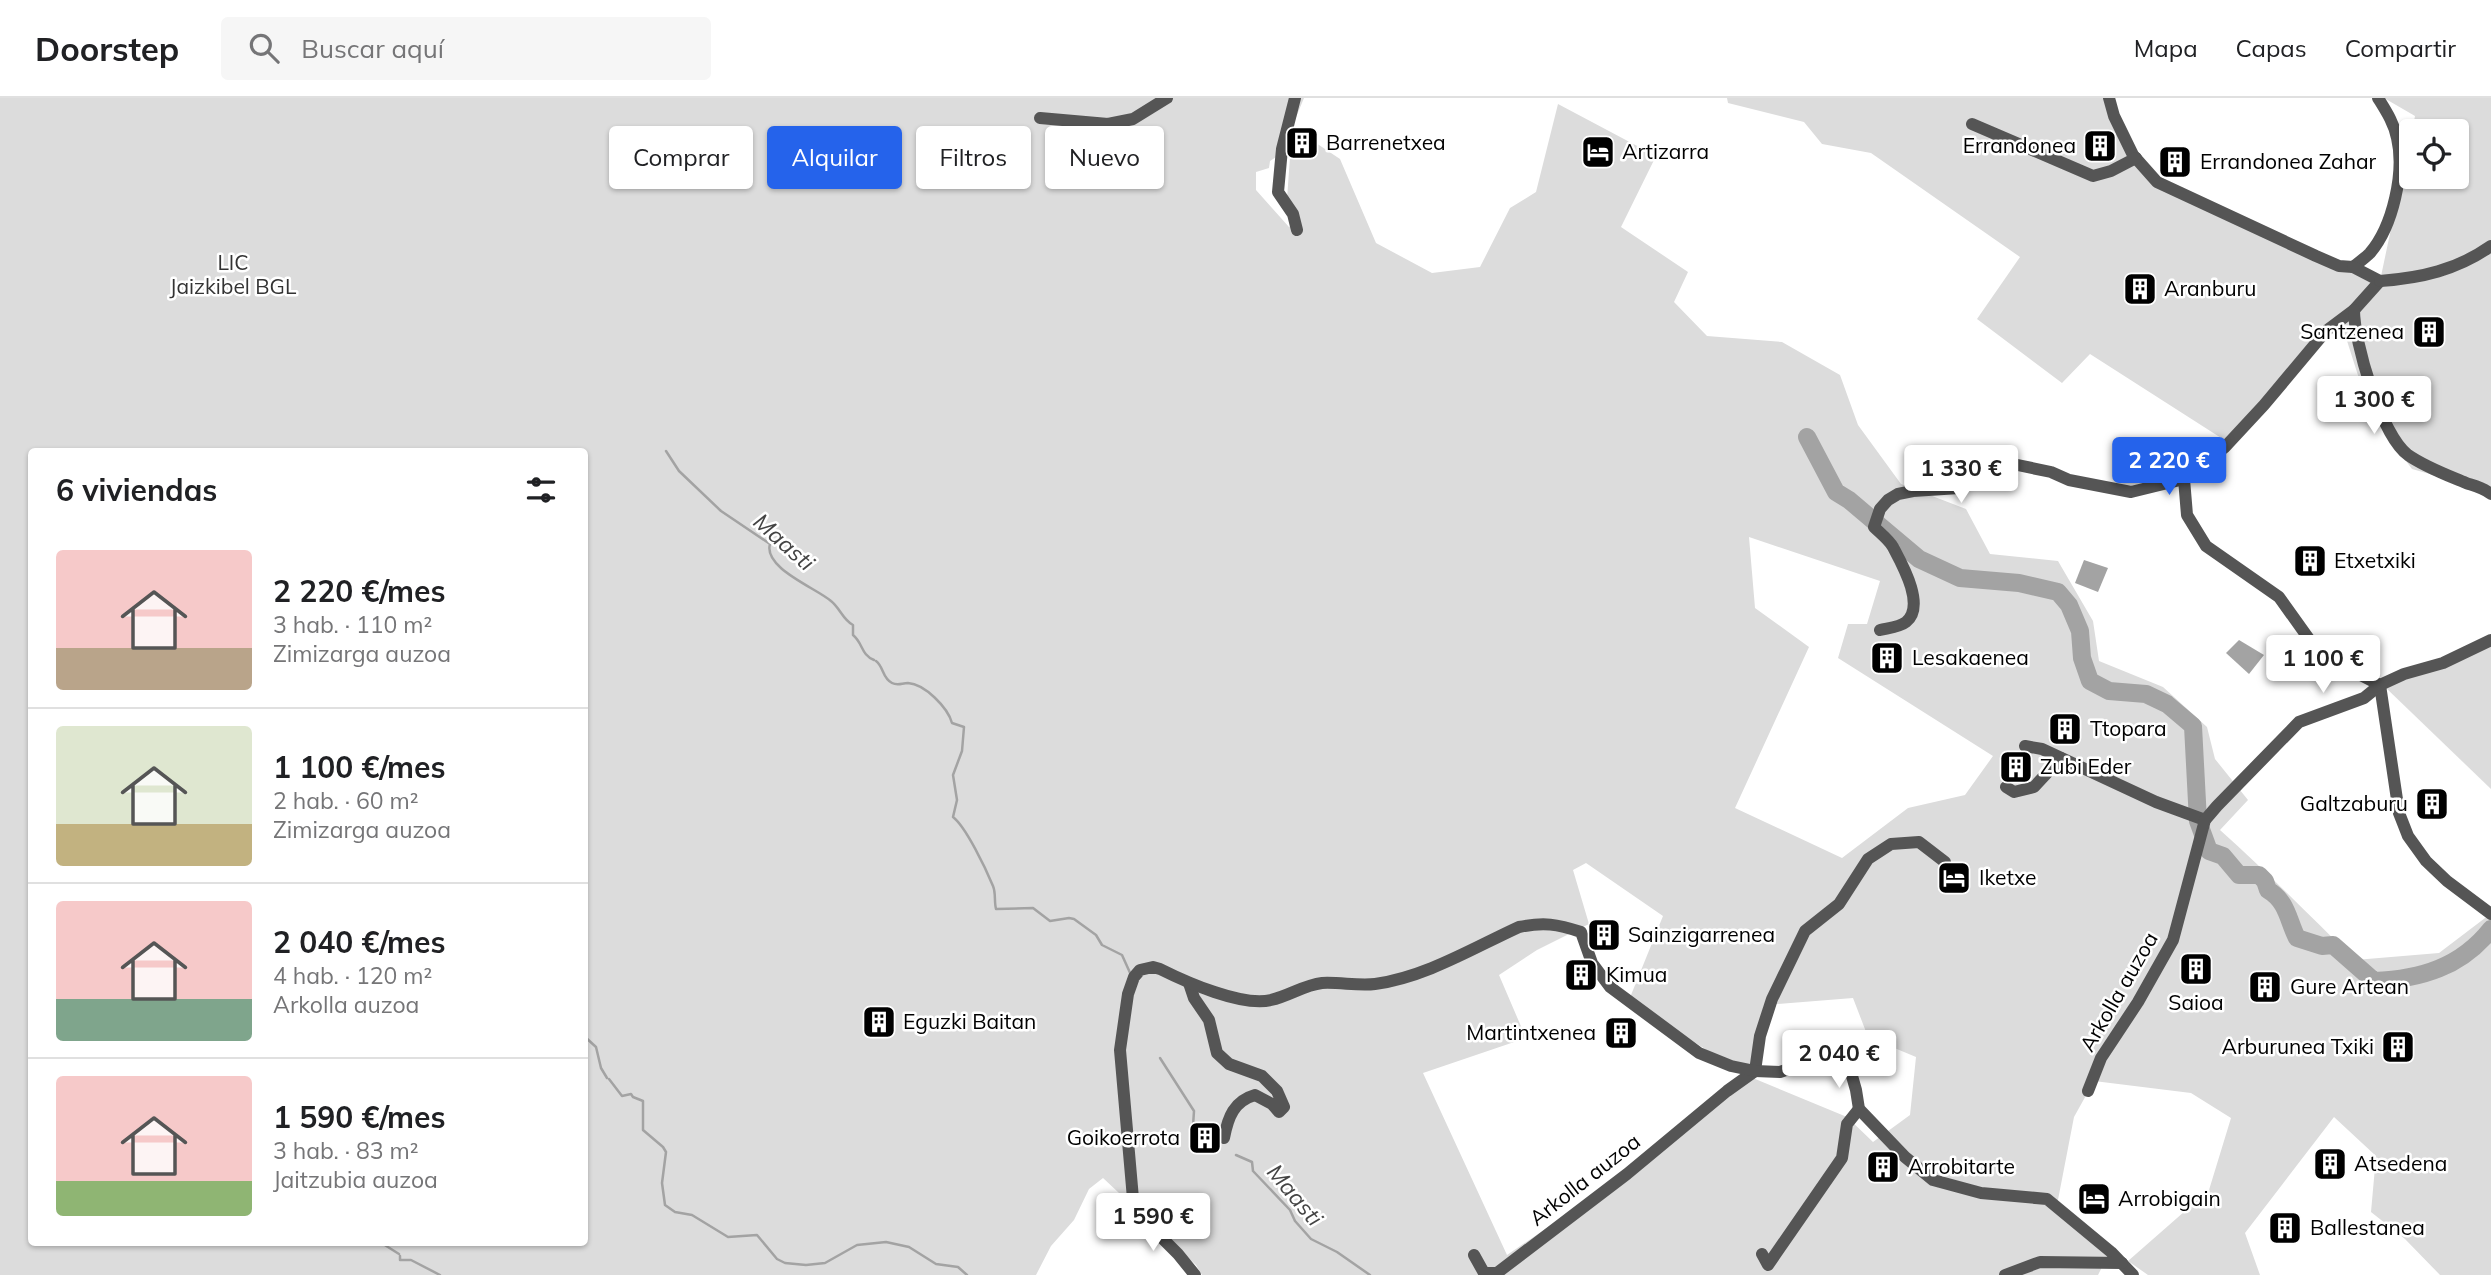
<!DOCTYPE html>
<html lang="es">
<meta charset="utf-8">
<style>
body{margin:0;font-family:Mulish,sans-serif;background:#f6f6f6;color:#202124;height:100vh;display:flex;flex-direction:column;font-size:26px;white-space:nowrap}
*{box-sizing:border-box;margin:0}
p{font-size:23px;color:#757577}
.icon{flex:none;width:38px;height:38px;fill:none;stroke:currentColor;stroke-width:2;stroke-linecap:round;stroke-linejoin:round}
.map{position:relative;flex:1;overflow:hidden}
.details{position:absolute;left:28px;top:350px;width:560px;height:798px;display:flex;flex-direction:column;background:#fff;border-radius:7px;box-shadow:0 2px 5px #0004}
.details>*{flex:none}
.top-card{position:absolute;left:609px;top:28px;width:665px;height:63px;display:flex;gap:14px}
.controls{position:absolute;left:2399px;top:21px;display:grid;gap:14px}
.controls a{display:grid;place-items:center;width:70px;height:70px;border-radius:7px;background:#fff;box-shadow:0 2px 5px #0004;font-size:35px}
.price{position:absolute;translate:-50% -60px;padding:0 16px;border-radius:7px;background:#fff;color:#222;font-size:23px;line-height:46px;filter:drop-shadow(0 2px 4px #0008)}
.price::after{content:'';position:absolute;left:50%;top:42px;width:21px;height:16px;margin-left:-10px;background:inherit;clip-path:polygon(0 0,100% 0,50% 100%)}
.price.active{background:#2563eb;color:#fff}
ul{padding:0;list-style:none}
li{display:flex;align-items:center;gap:21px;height:175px;padding:0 28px}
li+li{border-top:2px solid #e0e0e0}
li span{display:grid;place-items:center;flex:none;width:196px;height:140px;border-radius:7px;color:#555}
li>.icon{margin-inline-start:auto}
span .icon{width:84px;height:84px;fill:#fffc;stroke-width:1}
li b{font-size:30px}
h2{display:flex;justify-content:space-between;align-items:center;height:84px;padding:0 28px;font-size:30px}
.chip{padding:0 24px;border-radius:7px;background:#fff;box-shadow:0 2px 5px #0004;font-size:24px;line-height:63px}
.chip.active{background:#2563eb;color:#fff}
header{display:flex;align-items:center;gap:42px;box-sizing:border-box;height:98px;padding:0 35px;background:#fff;border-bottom:2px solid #e0e0e0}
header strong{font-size:33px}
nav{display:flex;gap:38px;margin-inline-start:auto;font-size:24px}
.search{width:490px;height:63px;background:#f6f6f6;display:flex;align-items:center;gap:18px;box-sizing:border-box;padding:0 24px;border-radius:7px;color:#757577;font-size:26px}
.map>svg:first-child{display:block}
.green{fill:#dcdcdc;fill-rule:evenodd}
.water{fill:#a3a3a3}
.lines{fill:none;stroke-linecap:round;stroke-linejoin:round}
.stream{stroke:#a3a3a3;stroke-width:2.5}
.river{stroke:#a3a3a3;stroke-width:18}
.minor{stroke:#555;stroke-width:12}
.labels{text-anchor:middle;stroke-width:5;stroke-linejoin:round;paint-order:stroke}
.poi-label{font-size:21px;fill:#000;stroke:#fff;text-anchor:start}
.park-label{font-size:21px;fill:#333;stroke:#fff}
.street-label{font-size:21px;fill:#000;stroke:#fff}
.water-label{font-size:23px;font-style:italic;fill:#444;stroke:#fff}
</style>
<header>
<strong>Doorstep</strong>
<div class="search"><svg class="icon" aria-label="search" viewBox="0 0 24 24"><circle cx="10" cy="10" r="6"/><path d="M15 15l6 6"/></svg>Buscar aquí</div>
<nav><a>Mapa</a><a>Capas</a><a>Compartir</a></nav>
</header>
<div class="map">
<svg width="2491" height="1177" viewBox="0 0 2491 1177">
<rect width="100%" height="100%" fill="#fff"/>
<g class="green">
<path d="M0,0h1304l-12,29 48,32 36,84 56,30 48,-6 30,-59 26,-16 22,-88 98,52 -35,71 67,45 -14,30 33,34 75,6 58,33 18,50 43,59 65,25 24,45 68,7 35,60 6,40 64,26 44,40 8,32 33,41 -28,30c47,42 90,86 135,130l84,-7 50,-38 2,3v357h-51l-35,-36 -34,-27 5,-56 -42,-39 -89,116 15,42h-112l-20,-14 81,-71 22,-72 -40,-25 -97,-12 -20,36 -17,88 52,48 -11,22h-896l-6,-10 -93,-87 -14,11 -15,31 -23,26 -15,29h-1036zM1279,57l11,2 -3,42 11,19 -9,9 -33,-37v-18l13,-4 1,-7zM32,354h552v790h-552zM1749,439l131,44 -13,43h-19l-10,34 155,98 -28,39 -57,13 -66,50 -107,-50 74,-161 -54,-39zM1586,765l77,53 -34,84 118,76 -143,113 -97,66 -84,-182 103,-35 -27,-63 38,-25 52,-26 -16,-54zM1853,900l15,39 48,20 -6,58 -37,27 -26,-25 -99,-41 16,-71z"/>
<path d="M1727,0h385l29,72 239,111 31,-147 1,43h45v-46h-45l3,-15 -31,-18h107v397l-5,-5 -74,-21 -42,-56 -29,-91 -112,121 -139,-89 -28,29 -85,-64 43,-62 -149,-104 -49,-9 -18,-22 -76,-19z"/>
<path d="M2491,542v149l-106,-102z"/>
</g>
<g class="water">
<path d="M2084,462l24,8 -10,24 -23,-9z"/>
<path d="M2239,542l25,15 -15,19 -23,-21z"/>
</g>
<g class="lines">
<g class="stream">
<path d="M666,353l13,20 42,40 49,33c-7,24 46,44 61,57 9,7 12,19 22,24v10c10,8 8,20 21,25"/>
<path d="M876,563c8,6 6,17 16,22 6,3 10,0 16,0 17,1 40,25 44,40l12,4 -2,24 -9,24 4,25 -4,17c13,10 33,52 40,69 3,7 1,15 3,23l37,-1 17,13 19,-3 5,1 22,16 6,10 20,10 9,20"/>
<path d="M584,938l12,11 5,21 6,10"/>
<path d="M1160,960l34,53 -1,15 9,6"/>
<path d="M609,981l13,17 9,-2 2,3 10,4v29l20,17 3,5 -4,31 3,22 10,7 17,3 36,22 29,-2 20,24 8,4 21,2 19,-2 32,-18 29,-3 23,5 27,17 22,3 9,8"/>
<path d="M1236,1057l16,7 1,9 37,39 5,11 16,18 26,13 33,23"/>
<path d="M380,1144l19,12"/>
<path d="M400,1158v4h11l29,15"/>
</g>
<path class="river" d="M1807,339l29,55 13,8 70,59 41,19 59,5 39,9 11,13 11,26 2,27 8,23 19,10 37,3 21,10 26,22 5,95 11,30 14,5 16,19h20l6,6 3,9c19,11 20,30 29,48l25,8 11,-1 41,36c47,-2 87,-14 117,-52"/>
<g class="minor">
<path d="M1295,0l-13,51 -4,43 15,22 4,16"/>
<path d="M2109,0l5,18 19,39 24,27 159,74 23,10 14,1c5,-4 12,-9 17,-14 23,-27 35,-81 27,-115 -3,-15 -11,-27 -19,-40"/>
<path d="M1040,20l68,6 25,-5 34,-21"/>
<path d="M1972,26l121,52 18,-5 25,-13"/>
<path d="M2353,169l27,14 -26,29 -28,21 -62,74 -39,42 -41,32 3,36 19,31 73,51 35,49 27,19 39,20 19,128 9,23 18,25 21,20 44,33"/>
<path d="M2380,183c41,-3 77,-11 111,-35"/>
<path d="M2354,212c0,32 27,125 54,145 17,12 39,20 58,28 9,3 18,5 25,11"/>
<path d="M1880,532c8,-2 20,-3 26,-8 20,-16 -4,-58 -13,-75 -4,-7 -13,-14 -19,-20l6,-18 8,-9 10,-6 15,-3 46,-3 33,-21 16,-4 43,9 18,8 62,12 53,-13"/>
<path d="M2025,648l17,3 114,53 49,18"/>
<path d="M2006,689l8,5 20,-5 27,-29"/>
<path d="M1189,885l5,15 15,22 8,33 12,11 33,12 15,15 7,16 -5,5 -7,-8 -17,-9c-21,6 -27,22 -31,43"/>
<path d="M2088,993l13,-33 37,-56 35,-62 32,-120 12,-14 82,-84 65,-24 16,-13 24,-11 39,-11 48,-23"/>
<path d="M1762,1156l6,11 74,-107 5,-34 12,-15"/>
<path d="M1474,1157l10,18h13l130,-99 100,-83 28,-20 5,-35 12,-37 33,-68 34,-27 29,-45 23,-15 28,-2 26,20"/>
<path d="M1195,1177l-17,-21 -44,-44 -14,-160 8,-56 6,-17 6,-7 13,-3 7,2c26,13 82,38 111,31 18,-4 33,-15 51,-17 18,-1 36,3 53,1 51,-7 98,-36 144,-57 25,-5 38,-3 62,5l11,31 18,24 89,66 32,13 24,5 25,1 41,-14 17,1 12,10 6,21 3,19 46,48 28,23 48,13 66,6 64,53 22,23"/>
<path d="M2005,1177l35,-13 82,1"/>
</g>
</g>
<defs>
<symbol id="building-square" viewBox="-11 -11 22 22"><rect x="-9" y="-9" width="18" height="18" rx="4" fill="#000" stroke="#fff"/><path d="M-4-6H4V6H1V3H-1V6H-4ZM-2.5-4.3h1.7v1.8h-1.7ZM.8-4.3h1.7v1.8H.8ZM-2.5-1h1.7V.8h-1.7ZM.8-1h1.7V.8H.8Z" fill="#fff"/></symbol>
<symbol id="hotel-square" viewBox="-11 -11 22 22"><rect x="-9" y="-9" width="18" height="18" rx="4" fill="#000" stroke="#fff"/><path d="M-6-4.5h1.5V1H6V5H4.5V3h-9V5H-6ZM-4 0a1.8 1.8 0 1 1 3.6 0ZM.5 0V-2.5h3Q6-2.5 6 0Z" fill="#fff"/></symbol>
</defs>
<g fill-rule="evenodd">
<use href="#building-square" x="1283" y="26" width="38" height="38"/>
<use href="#building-square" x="2081" y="29" width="38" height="38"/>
<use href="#hotel-square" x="1579" y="35" width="38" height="38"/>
<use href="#building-square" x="2156" y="45" width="38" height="38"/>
<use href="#building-square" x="2121" y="172" width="38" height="38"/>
<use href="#building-square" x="2410" y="215" width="38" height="38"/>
<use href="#building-square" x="2291" y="444" width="38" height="38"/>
<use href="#building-square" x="1868" y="541" width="38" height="38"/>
<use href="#building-square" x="2046" y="612" width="38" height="38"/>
<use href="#building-square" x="1997" y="650" width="38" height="38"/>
<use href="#building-square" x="2413" y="687" width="38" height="38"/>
<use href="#hotel-square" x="1935" y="761" width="38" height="38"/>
<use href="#building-square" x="1585" y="818" width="38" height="38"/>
<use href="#building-square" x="2177" y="852" width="38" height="38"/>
<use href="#building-square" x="1562" y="858" width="38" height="38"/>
<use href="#building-square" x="2246" y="870" width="38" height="38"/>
<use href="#building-square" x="860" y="905" width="38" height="38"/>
<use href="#building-square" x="1602" y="916" width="38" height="38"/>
<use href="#building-square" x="2379" y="930" width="38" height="38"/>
<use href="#building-square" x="1186" y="1021" width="38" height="38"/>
<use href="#building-square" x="2311" y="1047" width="38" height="38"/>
<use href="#building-square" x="1864" y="1050" width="38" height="38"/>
<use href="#hotel-square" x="2075" y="1082" width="38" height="38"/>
<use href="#building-square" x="2266" y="1111" width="38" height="38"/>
</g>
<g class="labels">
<g class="poi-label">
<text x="1326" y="52">Barrenetxea</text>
<text x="2076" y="55" text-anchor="end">Errandonea</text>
<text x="1622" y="61">Artizarra</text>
<text x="2200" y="71">Errandonea Zahar</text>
<text x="2164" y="198">Aranburu</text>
<text x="2404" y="241" text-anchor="end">Santzenea</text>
<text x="2334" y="470">Etxetxiki</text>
<text x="1912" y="567">Lesakaenea</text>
<text x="2090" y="638">Ttopara</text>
<text x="2040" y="676">Zubi Eder</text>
<text x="2408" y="713" text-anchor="end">Galtzaburu</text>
<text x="1979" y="787">Iketxe</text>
<text x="1628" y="844">Sainzigarrenea</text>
<text x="1606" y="884">Kimua</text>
<text x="2290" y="896">Gure Artean</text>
<text x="2196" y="912" text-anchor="middle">Saioa</text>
<text x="903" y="931">Eguzki Baitan</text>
<text x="1596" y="942" text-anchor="end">Martintxenea</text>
<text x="2374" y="956" text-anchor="end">Arburunea Txiki</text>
<text x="1180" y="1047" text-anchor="end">Goikoerrota</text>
<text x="2354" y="1073">Atsedena</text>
<text x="1908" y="1076">Arrobitarte</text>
<text x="2118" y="1108">Arrobigain</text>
<text x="2310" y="1137">Ballestanea</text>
</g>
<g class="park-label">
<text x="233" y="172">LIC<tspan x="233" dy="24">Jaizkibel BGL</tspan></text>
</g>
<g class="street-label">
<text transform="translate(2119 894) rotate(-60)" y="7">Arkolla auzoa</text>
<text transform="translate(1585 1082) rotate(-38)" y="7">Arkolla auzoa</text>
</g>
<g class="water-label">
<text transform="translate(784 444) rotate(42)" y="8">Maasti</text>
<text transform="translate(1295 1097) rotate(50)" y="8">Maasti</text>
</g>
</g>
</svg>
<div class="controls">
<a><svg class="icon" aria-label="locate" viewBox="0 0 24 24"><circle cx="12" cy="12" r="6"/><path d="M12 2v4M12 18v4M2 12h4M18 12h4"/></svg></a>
</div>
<b class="price" style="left:2374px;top:338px">1 300 €</b>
<b class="price active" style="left:2169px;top:399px">2 220 €</b>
<b class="price" style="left:1961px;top:407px">1 330 €</b>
<b class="price" style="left:2323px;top:597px">1 100 €</b>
<b class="price" style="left:1839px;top:992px">2 040 €</b>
<b class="price" style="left:1153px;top:1155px">1 590 €</b>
<div class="top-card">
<a class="chip">Comprar</a>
<a class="chip active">Alquilar</a>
<a class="chip">Filtros</a>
<a class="chip">Nuevo</a>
</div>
<section class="details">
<h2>6 viviendas<svg class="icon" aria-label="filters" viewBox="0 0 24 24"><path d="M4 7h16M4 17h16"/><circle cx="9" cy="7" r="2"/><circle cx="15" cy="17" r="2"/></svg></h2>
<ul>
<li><span style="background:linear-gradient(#f6c9c9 70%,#b9a48a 0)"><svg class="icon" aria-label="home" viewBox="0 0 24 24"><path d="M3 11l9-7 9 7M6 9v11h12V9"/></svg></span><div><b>2 220 €/mes</b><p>3 hab. · 110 m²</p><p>Zimizarga auzoa</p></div></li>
<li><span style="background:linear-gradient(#dfe7d0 70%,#c2b280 0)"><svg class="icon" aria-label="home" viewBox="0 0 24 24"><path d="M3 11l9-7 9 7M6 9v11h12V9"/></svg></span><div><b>1 100 €/mes</b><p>2 hab. · 60 m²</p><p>Zimizarga auzoa</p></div></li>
<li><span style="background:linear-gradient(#f6c9c9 70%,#7fa58c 0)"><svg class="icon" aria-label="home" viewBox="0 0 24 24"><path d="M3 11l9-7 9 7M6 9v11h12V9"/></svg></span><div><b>2 040 €/mes</b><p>4 hab. · 120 m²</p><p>Arkolla auzoa</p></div></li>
<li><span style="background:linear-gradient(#f6c9c9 75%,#8fb573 0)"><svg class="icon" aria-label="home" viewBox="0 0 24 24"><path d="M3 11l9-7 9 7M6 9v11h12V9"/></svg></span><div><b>1 590 €/mes</b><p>3 hab. · 83 m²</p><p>Jaitzubia auzoa</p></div></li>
</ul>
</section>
</div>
